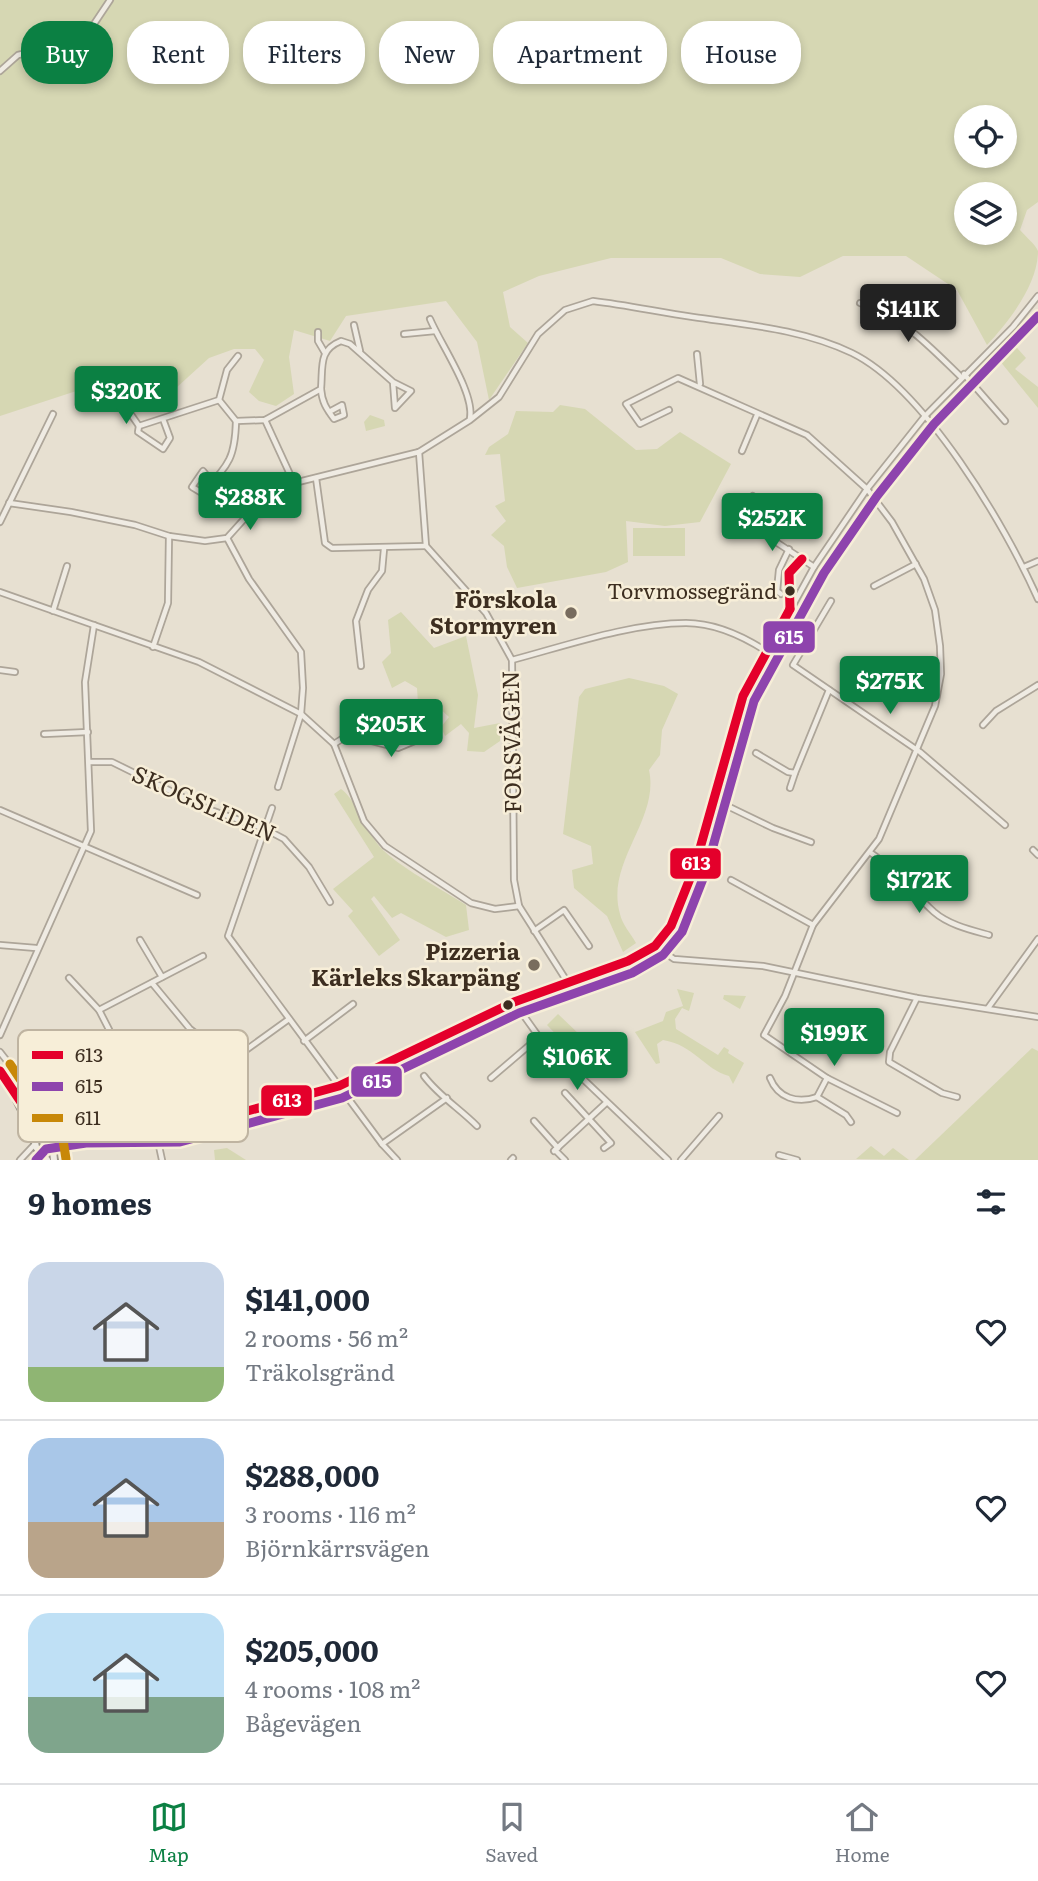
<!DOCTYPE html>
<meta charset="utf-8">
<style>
body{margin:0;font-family:Literata,serif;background:#f6f6f7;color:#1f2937;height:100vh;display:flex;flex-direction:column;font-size:26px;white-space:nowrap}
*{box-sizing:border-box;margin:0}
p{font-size:23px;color:#747a83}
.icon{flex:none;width:38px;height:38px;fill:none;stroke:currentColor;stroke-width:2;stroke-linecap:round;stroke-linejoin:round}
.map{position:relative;height:1160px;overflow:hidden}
.drawer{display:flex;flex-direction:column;background:#fff;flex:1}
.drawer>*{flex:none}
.guide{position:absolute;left:21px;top:21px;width:998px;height:63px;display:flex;gap:14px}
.tools{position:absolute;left:954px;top:105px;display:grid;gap:14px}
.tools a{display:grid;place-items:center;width:63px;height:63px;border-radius:50%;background:#fff;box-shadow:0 4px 10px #0003;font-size:35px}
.price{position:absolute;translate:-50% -60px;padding:0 16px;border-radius:7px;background:#0b8043;color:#fff;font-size:23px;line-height:46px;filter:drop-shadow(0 2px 4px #0008)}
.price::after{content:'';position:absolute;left:50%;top:42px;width:21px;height:16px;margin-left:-10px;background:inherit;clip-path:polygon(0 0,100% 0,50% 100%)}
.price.active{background:#222;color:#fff}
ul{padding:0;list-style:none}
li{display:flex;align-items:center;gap:21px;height:175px;padding:0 28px}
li+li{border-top:2px solid #e0e1e3}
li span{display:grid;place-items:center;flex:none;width:196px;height:140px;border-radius:21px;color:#555}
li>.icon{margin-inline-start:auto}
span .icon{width:84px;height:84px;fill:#fffc;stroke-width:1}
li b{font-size:30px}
h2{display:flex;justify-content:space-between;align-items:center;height:84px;padding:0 28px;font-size:30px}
.tag{padding:0 24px;border-radius:28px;background:#fff;box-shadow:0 4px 10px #0003;font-size:24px;line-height:63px}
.tag.active{background:#0b8043;color:#fff}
.tabs{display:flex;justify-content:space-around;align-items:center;height:98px;border-top:2px solid #e0e1e3;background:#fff;font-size:19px;color:#747a83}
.tabs a{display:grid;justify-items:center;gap:4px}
.tabs .active{color:#0b8043}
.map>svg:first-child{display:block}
.green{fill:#d6d7b3;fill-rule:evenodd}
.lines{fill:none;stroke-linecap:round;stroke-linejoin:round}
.street-casing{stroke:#ada599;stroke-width:8}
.secondary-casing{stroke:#9c958a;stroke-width:10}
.street{stroke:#efebe3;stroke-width:4.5}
.secondary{stroke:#efebe3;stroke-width:6}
.bus-1-casing{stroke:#f7eed8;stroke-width:14}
.bus-2-casing{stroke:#f7eed8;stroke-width:14}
.bus-3-casing{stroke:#f7eed8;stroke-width:14}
.bus-1{stroke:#e4002b;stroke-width:9}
.bus-2{stroke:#8e44ad;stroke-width:9}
.bus-3{stroke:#c88808;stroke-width:9}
.bus-dot{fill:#3d2e20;stroke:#f7eed8;stroke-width:2.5}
.poi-dot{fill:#786c5e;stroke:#f7eed8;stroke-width:2.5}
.labels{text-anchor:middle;stroke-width:5;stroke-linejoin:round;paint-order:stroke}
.bus-label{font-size:21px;fill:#3d2e20;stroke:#f7eed8;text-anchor:end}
.poi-label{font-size:23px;font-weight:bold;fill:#3d2e20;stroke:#f7eed8;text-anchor:end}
.street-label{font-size:23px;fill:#3d2e20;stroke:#f7eed8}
.key{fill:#f7eed8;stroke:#bfb4a1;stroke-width:2}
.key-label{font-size:19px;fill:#3d2e20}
.line-badge{stroke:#f7eed8;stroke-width:2.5}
.badge-label{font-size:19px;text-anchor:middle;font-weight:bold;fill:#fff}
</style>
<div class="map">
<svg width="1038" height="1160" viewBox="0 0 1038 1160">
<rect width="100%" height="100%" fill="#e7e0d1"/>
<g class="green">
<path d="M0,0h1038v202l-11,8 -7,20c5,6 15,14 18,21 0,34 -31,73 -51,94l-30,-55 -51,-34h-63l-43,21 -40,-3 -39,-16h-110l-72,18 -36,16 7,35 18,16 -39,57 -12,-58 -31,-41 -100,15 -16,25 -36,-11 -5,27 5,37 -18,12 -17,-5 -10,-9 15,-32 -9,-11h-21l-25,9 -33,30 -36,6 -21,-17 -119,39zM966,117h38v39h-38zM966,194h38v39h-38z"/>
<path d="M1009,339l17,19 -11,11 23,18v21l-43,-53z"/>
<path d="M560,405l25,4 51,41 21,-1 23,-17 51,32 -31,58 -35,4 -39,-5 2,41 -22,10 -89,16 -10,-21 -3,-21 -13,-11 15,-14 -11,-15 10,-5 -5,-47 -15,1 4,-8 19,-13 8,-23 37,1z"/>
<path d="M370,415l14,5 1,6 -19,5 -2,-9z"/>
<rect x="633" y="528" width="52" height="28"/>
<path d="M401,612l33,36 32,-12 12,59 -4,33 26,-5v18l-16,11 -17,-1 2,-18 -8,-9 -16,12 -4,-9 8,-10 -12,-11 -11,7 -8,-10 -1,-15 -12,-7 -13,7 -10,-26 9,-9 -3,-33z"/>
<path d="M629,678l35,8 14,8 -16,36 -2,25 -11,15c11,50 -44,92 -29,144 2,10 11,20 16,29l-13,9 -16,-36 -33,-28 -2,-18 21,-6 -2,-18 -28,-12 16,-137 6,-8z"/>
<path d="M341,789c14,9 26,43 39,58 17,19 63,43 86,58l3,25 -23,7 -45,-24 -9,5 -18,-22 -3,3 29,41 -21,16 -31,-40 5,-5 -20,-22 41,-32 -40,-63z"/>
<path d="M677,989l17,4 -5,18 -7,-3 -7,11 1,10 42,26 6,-8 5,3 -1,3 16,10 -11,21 -4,-8c-25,-7 -35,-31 -66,-36l-6,4 3,19 -4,1 -21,-32 28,-11 3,-9 17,-6z"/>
<path d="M724,995l22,1 -6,13 -17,-10z"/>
<path d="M558,1014l23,22 -12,12 -22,-23z"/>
<path d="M584,1039l17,17 -11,11 -17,-16z"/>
<path d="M1032,1048l6,3v109h-123z"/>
<path d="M871,1146l13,10 9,-8 16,12 -53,-1z"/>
<path d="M227,1148l19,12h-31l-1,-10z"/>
</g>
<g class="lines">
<defs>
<g id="street">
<path d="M0,71l18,-16 60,-14 12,-11 20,-30"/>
<path d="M860,303c43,14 69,43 101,74"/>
<path d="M430,319c11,26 45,74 40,100"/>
<path d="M354,325l6,26"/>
<path d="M318,332v9l7,12"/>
<path d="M404,334l31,-3"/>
<path d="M697,354l3,30"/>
<path d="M238,356l-11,14 -8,30 17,21 29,-1 56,-31c2,-22 -3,-39 20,-48l9,3 43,38 2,26 16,-17 -18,-9"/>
<path d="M964,374l41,47"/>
<path d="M321,389c1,13 5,19 13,30l10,-4 -2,-10 -13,7"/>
<path d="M669,410l-29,14 -14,-20 52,-26 129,57 60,54 25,33 32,57 11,31 5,36 1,28 -6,32 -56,133 -66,86 -28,71 -21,39 63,43 70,35"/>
<path d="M130,413l9,13"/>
<path d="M163,419l7,19 -7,11 -25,-17 1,-6 80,-26"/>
<path d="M265,420l29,63"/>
<path d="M742,451l15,-36"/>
<path d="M419,452l7,94 60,67 26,47 2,220 5,26 49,77"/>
<path d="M316,478l9,65 7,5 94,-2"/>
<path d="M212,482l-9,-11 -11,16 10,6c26,-28 33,-33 34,-72"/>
<path d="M9,503l62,9 64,13 34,11 36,5 22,-3 28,-31 39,-24 125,-31 51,-32 29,-23 39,-63 27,-24 28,-9c33,4 66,11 100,16 54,8 109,12 159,36 73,36 153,172 186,246"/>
<path d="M738,517l76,50"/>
<path d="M742,518l11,-22"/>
<path d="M0,522l53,-108"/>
<path d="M765,533l18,-29"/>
<path d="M227,538l22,41 52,73 2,36 -2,26 -23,73"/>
<path d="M1024,567l14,-6"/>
<path d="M874,586l42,-22"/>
<path d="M0,592l199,70 102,52 33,30 30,77 21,25 86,57 24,6 24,-3"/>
<path d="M781,594l-4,-3 2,-21 10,-21"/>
<path d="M831,601l-38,64 127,87 85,73"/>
<path d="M53,611l14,-45"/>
<path d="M153,647l15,-44 1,-67"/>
<path d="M512,660c53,-14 119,-37 174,-37 29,0 55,12 80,28"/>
<path d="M361,666l-5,-45 12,-31 14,-19 2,-22"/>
<path d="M0,670l15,2"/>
<path d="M983,725l13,-14 42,-26"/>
<path d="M44,734l44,-2"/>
<path d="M334,744l14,-9 50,13 36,-15"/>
<path d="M756,753l32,19 7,1 34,-83"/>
<path d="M89,762h23l93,46 60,21 19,10 25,28 21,35"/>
<path d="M790,788l5,-15"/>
<path d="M715,800l58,28 38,14"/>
<path d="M272,808l-44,128 154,208 15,16"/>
<path d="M0,810l197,85"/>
<path d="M1033,850l5,5"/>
<path d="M871,853c25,17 41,39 63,59 15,13 37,18 55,23"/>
<path d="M731,880l82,45"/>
<path d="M534,931l30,-21 25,36"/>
<path d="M140,940l22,37"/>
<path d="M0,945l36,3"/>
<path d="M655,946l19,13 89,7 154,32 121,19"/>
<path d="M69,978l30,32"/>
<path d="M152,983l38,46 39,30 6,-1 54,-39"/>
<path d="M917,998l-27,54 -1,10 53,31 15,4"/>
<path d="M514,1002l25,35 129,123"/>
<path d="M988,1008l50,-69"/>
<path d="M0,1035l91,-204 -6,-149 9,-57"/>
<path d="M304,1041l49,-37"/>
<path d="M0,1052l49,63"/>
<path d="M424,1076c15,20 35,32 53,50"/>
<path d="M491,1078l48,-41"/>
<path d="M770,1078c8,20 27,26 47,19"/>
<path d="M827,1078l-10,19 29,18 5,7"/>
<path d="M565,1093l46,50 -7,5"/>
<path d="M142,1094l-43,-84 104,-54"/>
<path d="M534,1121l24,27"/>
<path d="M156,1132l6,28"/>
<path d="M50,1138l35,-7 93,-1 161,-44 175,-84 114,-41 27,-15 16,-20 24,-60 48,-170 71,-129 53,-78 58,-73 88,-89 25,-31"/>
<path d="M382,1144l65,-46"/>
<path d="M53,1146l14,-9"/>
<path d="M555,1150l10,10"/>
<path d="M554,1151l52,-48"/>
<path d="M779,1155l18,5"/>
<path d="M20,1160l15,-16"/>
<path d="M511,1160l2,-2"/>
<path d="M681,1160l38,-44"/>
</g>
<g id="secondary">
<path d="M0,1071l39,58 13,11 2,20"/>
<path d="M17,1100l16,32 3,15 11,13"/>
</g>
</defs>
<use href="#street" class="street-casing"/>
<use href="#secondary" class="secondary-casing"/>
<use href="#street" class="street"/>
<use href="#secondary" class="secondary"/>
<defs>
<g id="bus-1">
<path d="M790,609l-1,-36 13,-14"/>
<path d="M0,1071l39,58 11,9 35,-7 93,-1 161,-44 175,-84 114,-41 27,-15 16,-20 24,-60 48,-170 47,-87"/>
</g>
<path id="bus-2" d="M36,1160l10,-11 40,-6 94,-1 162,-44 177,-85 113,-40 31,-18 19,-23 24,-61 48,-170 70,-128 53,-77 57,-72 104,-108"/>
<path id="bus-3" d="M10,1064l38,57 14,12 4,26"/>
</defs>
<use href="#bus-1" class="bus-1-casing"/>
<use href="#bus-2" class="bus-2-casing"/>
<use href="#bus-3" class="bus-3-casing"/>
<use href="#bus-1" class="bus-1"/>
<use href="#bus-2" class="bus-2"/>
<use href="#bus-3" class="bus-3"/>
</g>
<g class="bus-dot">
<circle cx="790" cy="591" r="6"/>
<circle cx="508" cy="1005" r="6"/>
</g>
<g class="poi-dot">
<circle cx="571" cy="613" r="7"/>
<circle cx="534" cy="965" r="7"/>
</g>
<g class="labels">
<g class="bus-label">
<text x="777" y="599">Torvmossegränd</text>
</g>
<g class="poi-label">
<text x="557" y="608">Förskola<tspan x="557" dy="26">Stormyren</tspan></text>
<text x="520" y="960">Pizzeria<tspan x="520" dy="26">Kärleks Skarpäng</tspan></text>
</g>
<g class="street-label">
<text transform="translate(512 742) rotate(-91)" y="8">FORSVÄGEN</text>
<text transform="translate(204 804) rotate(24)" y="8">SKOGSLIDEN</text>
</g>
</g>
<rect x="18" y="1030" width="230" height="112" rx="10" class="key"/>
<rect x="32" y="1051" width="31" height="8" fill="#e4002b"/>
<rect x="32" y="1082" width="31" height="9" fill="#8e44ad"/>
<rect x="32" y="1114" width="31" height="8" fill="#c88808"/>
<g class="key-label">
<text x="75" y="1062">613</text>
<text x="75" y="1093">615</text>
<text x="75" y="1125">611</text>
</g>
<g class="line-badge">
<rect x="762" y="620" width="54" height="34" rx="7" fill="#8e44ad"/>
<rect x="669" y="847" width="53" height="33" rx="7" fill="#e4002b"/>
<rect x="350" y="1065" width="53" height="33" rx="7" fill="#8e44ad"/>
<rect x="260" y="1084" width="53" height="33" rx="7" fill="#e4002b"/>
</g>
<g class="badge-label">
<text x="789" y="644">615</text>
<text x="696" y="870">613</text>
<text x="377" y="1088">615</text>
<text x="287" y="1107">613</text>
</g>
</svg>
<div class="tools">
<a><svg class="icon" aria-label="locate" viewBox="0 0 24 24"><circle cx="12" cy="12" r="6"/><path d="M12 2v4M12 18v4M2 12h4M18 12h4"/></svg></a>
<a><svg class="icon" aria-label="layers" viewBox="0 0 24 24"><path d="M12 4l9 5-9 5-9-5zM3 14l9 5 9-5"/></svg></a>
</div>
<b class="price active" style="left:908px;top:344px">$141K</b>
<b class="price" style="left:126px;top:426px">$320K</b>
<b class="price" style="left:250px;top:532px">$288K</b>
<b class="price" style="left:772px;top:553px">$252K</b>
<b class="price" style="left:890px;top:716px">$275K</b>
<b class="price" style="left:391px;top:759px">$205K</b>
<b class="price" style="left:919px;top:915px">$172K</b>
<b class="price" style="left:834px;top:1068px">$199K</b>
<b class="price" style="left:577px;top:1092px">$106K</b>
<div class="guide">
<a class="tag active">Buy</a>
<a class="tag">Rent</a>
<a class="tag">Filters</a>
<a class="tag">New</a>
<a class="tag">Apartment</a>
<a class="tag">House</a>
</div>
</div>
<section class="drawer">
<h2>9 homes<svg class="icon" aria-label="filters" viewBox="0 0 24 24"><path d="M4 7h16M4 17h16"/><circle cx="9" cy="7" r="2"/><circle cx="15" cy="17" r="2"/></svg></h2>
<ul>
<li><span style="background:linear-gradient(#c9d6e8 75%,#8fb573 0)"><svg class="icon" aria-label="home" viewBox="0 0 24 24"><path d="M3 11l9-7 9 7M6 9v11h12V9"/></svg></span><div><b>$141,000</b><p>2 rooms · 56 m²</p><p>Träkolsgränd</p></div><svg class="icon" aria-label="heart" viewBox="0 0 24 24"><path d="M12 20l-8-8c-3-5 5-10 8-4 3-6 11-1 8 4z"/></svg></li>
<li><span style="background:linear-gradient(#a9c7e8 60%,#b9a48a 0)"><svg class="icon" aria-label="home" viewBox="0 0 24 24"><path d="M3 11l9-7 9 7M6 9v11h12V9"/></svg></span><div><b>$288,000</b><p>3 rooms · 116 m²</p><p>Björnkärrsvägen</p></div><svg class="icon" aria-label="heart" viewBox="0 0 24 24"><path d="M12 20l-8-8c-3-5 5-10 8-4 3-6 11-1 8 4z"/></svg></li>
<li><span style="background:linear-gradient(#bfe0f5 60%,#7fa58c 0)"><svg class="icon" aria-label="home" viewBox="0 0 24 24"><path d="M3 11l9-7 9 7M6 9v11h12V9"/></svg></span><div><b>$205,000</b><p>4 rooms · 108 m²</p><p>Bågevägen</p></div><svg class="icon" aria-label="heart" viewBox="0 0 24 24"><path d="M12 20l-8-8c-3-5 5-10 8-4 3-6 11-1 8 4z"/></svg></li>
</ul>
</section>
<nav class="tabs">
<a class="active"><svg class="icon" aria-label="map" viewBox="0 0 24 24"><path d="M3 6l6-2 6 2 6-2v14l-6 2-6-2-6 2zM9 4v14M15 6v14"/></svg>Map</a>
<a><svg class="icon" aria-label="saved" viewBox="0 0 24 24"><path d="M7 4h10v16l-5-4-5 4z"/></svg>Saved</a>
<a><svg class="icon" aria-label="home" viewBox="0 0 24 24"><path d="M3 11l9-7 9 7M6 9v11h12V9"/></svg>Home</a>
</nav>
